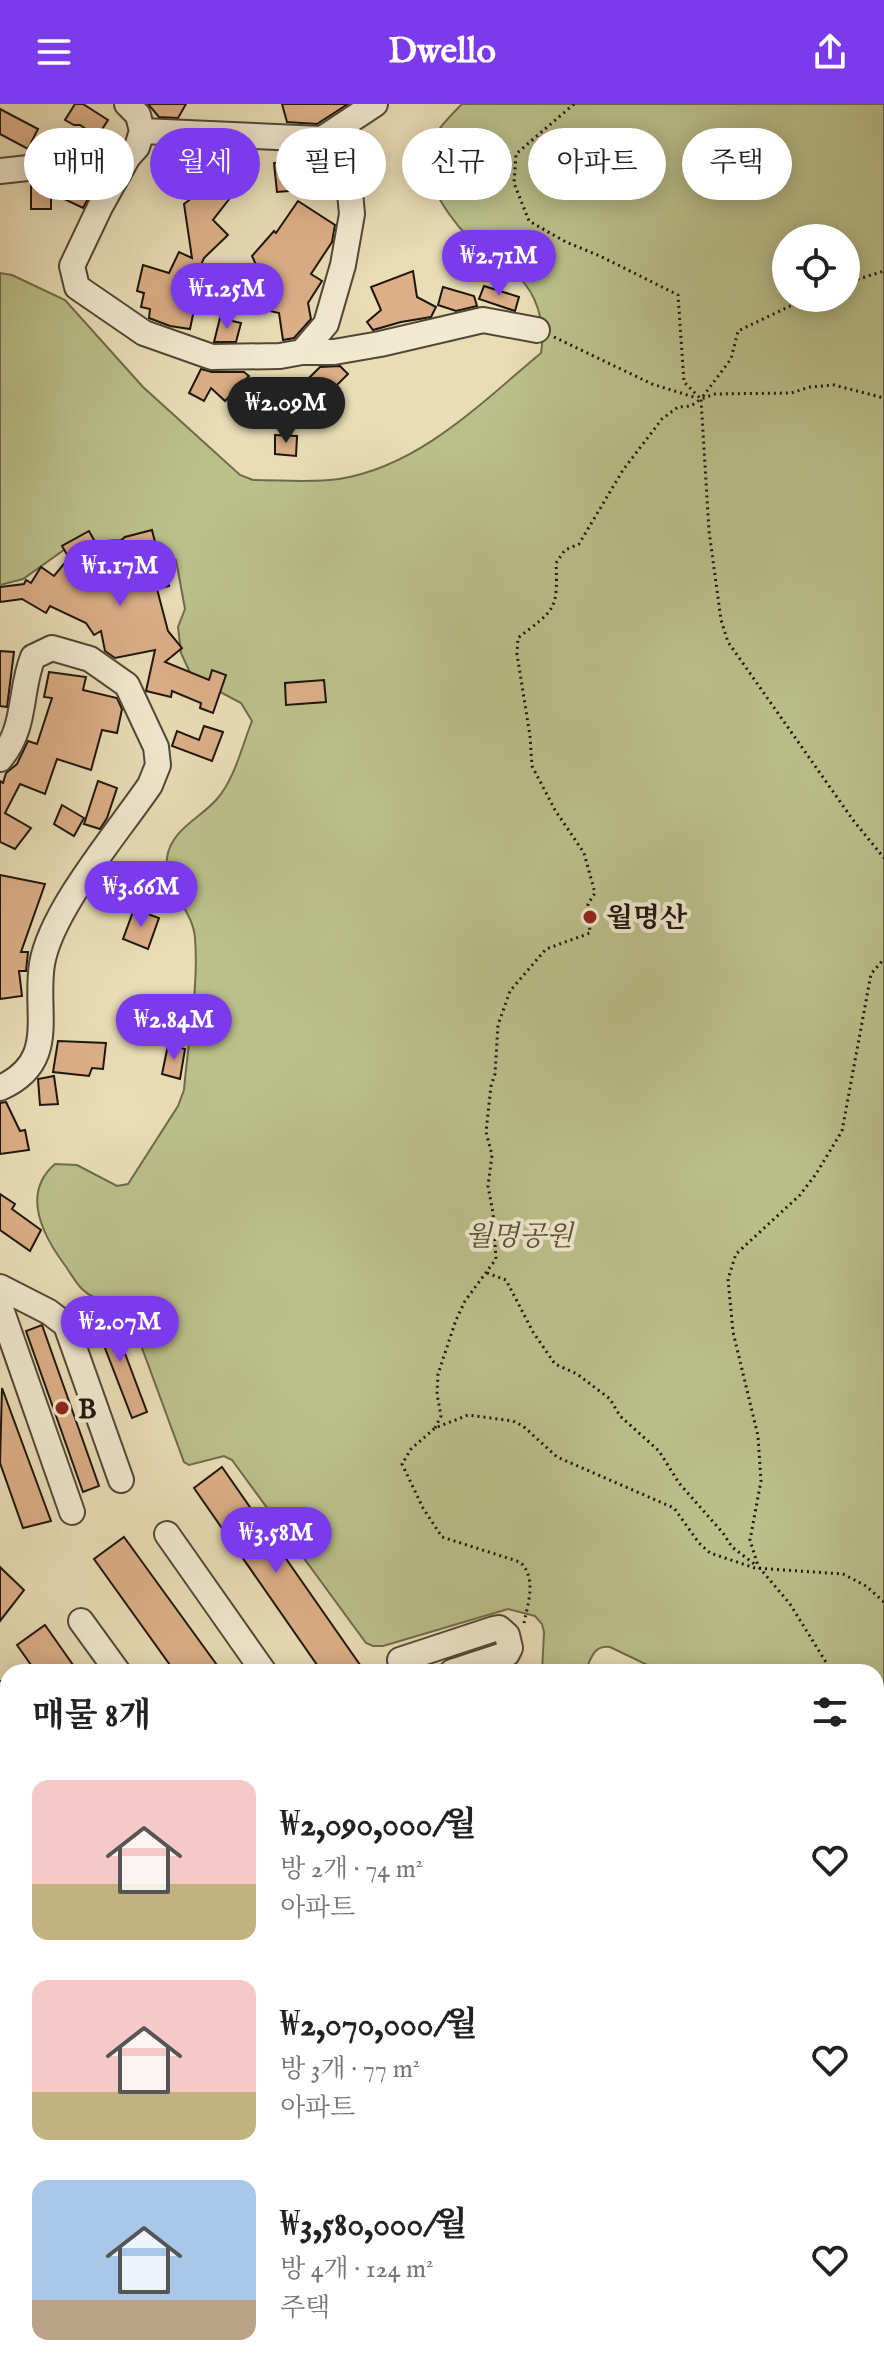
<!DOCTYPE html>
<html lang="ko">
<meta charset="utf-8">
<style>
body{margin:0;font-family:"IM FELL English","Noto Serif KR",serif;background:#f6f6f6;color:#222;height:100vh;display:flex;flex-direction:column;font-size:30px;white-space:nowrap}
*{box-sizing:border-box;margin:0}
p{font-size:26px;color:#767676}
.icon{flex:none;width:44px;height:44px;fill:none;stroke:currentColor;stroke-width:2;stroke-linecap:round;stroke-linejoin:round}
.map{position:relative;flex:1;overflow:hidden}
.details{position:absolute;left:0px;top:1560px;width:884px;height:714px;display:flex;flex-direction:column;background:#fff;border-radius:24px 24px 0 0;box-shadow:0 4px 20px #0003}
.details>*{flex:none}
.top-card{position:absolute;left:24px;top:24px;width:836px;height:72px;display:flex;gap:16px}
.tools{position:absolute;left:772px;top:120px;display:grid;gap:16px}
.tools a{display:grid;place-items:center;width:88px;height:88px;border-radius:50%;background:#fff;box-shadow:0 4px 20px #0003;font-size:40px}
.price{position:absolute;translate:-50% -68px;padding:0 18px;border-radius:28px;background:#7c3aed;color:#fff;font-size:26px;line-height:52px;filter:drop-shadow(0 2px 4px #0008)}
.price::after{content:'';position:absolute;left:50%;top:48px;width:24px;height:18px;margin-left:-12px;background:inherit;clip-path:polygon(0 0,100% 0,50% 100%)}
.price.current{background:#222;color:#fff}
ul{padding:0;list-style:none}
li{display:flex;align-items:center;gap:24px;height:200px;padding:0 32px}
li span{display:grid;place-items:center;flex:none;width:224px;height:160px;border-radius:16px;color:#555}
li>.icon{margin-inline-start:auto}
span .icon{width:96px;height:96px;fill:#fffc;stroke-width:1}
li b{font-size:34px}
h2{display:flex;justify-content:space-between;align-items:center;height:96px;padding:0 32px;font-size:34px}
.tag{padding:0 28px;border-radius:36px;background:#fff;box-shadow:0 4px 20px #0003;font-size:28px;line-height:72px}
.tag.current{background:#7c3aed;color:#fff}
header{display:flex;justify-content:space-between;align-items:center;height:104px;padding:0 32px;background:#7c3aed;color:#fff;font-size:36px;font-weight:700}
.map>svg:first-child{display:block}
.green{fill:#bbc08b;stroke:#6d6b4b;stroke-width:2;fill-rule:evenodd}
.building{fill:#dcaf88;stroke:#1f160b;stroke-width:2}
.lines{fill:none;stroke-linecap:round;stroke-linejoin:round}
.minor-casing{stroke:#524836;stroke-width:28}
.path{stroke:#1f160b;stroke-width:3;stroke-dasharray:2 4;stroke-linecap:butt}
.minor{stroke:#f1e9d0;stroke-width:24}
.poi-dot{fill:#8f2418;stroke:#f1e9d0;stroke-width:3}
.labels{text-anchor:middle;stroke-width:8;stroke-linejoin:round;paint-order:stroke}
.poi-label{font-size:28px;font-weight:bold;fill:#1f160b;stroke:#f1e9d0;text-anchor:start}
.park-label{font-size:28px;font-style:italic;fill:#565238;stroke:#f1e9d0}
</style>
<header><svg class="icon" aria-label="menu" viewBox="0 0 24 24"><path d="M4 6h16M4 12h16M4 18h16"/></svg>Dwello<svg class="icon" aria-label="share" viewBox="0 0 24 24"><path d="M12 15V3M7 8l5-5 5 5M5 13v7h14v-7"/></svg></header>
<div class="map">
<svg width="884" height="2273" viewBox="0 0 884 2273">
<rect width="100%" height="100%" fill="#e9ddb6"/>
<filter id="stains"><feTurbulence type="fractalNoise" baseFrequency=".0025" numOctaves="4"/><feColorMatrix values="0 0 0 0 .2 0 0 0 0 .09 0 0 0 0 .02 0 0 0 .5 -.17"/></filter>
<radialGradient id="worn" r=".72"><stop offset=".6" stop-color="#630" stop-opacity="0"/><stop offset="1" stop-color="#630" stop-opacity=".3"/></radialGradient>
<path class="green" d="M462,0h422v1891l-8,-1v-322h-214l-52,-25c-17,-2 -19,12 -25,25h-43l2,-40 -2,-8 -7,-8 -27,-7 -125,37h-10l-7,-3 -134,-183 -8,-4 -35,9 -5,-3 -56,-152c-15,-8 -33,-8 -46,-21 -7,-7 -12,-17 -18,-25 -22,-30 -43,-71 -9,-100l22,1 40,21 11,-2 50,-78 6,-16c4,-50 15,-102 11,-152 -2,-28 -31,-50 -28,-80 3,-28 35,-41 50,-59 18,-21 25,-53 35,-78l-11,-18 -49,-26 -11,-24 -3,-26 7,-18 -9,-49 -30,-19 -32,-1 -43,5 -48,34 -23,6v-312l12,2 53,25 78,87 97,88 13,5c28,0 59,3 86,-1 81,-13 142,-76 202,-126 4,-23 -1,-50 -16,-69 -9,-11 -25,-17 -35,-26 -26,-22 -61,-61 -62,-97 -1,-23 19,-42 34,-57zM786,134h60v60h-60z"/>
<g class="building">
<path d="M75,0h8l25,16 -11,17 -17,-12h-6l-9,-5z"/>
<path d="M148,0h38l-8,14 -19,-1z"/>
<path d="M282,0h66l-31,20 -30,-2z"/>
<path d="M0,5l38,20 -10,20 -28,-15z"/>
<path d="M298,56l3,30 -24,2 -3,-29z"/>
<path d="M196,68l34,26 -17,22 15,15 -24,23 -20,45 11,2 -5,24 -20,-3 -21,-8 1,-9 -9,-2 3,-14 -7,-2 6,-26 26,8 10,-21 13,6 -8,-54 8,-6 -10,-8z"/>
<path d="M101,71l-18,33 -21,-10 9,-20 15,-1 6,2 1,-3z"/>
<path d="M51,76v29h-20v-26z"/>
<path d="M298,97l37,24 -3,17 -21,32 11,7 -14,22 3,16 -17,19 -11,2 -4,-27 -9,-2 8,-35 -20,-7 -6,-13 22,-25 2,2z"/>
<path d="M413,167l4,26 19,10 -5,10 -30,5 -28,8 -6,-8 14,-12 -10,-23z"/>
<path d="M484,182l35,11 -4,14 -36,-12z"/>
<path d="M443,183l31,9 3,10 -21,5 -18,-6z"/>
<path d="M220,214l21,5 -5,19h-22z"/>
<path d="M340,262l8,8 -24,24 -2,-3 -10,9 -10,-12 9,-9 -4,-3 13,-13z"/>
<path d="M201,265l11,3h32l5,4 -24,25 -14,-13 -7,13 -15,-8z"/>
<path d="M275,331l22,1 -1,20 -21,-2z"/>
<path d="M152,426l6,24 5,-1 6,33 -12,3 11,42 14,17 -17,14 44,18 3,-10 14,5 -13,38 -13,-5 1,-5 -29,-12 -1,6 -25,-6 9,-41 -40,8 -10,-7 -4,-20 -7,4 -8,-12 -36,-17 -4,7 -24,-14 -22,3v-15l24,-3 2,-4 5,3 10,-16 13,9 15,-18 -7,-12 27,-15 14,25 22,-19z"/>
<path d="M0,547l14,1 -7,55 -7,-1z"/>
<path d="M49,568l37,5 -3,13 34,8 5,11 -5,24 -15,-3 -11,40 -34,-11 -12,35 -25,-10 -15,29 26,15 -16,21 -15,-7v-61l3,2 3,-10 11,-9 11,-23 9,3 15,-46 -8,-1z"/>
<path d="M324,576l2,22 -40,3 -1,-22z"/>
<path d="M204,622l19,6 -11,29 -40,-15 5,-15 22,9z"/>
<path d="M98,677l19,7 -10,30 -7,11 -16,-5z"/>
<path d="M62,701l22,13 -10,18 -20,-12z"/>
<path d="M0,771l45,9 -24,68h7l-2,19h-7l3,25 -22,3z"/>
<path d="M134,805l25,9 -11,31 -25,-10z"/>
<path d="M58,937l48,2 -3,26 -11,-1 -3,8 -36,-4z"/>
<path d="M168,941l17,4 -5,30 -18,-5z"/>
<path d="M54,972l4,28 -18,1 -2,-26z"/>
<path d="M6,998l14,29 5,-1 4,20 -29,4v-51z"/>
<path d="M0,1090l15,10 -3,5 29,21 -11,21 -30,-21z"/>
<path d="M109,1207l38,101 -15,6 -39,-101z"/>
<path d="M42,1221l57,161 -16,6 -57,-161z"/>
<path d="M2,1284l49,133 -28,7 -23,-65z"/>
<path d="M222,1363l143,205h-43l-128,-184z"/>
<path d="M124,1433l98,135h-47l-81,-113z"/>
<path d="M0,1463l24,23 -24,31z"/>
<path d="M45,1521l33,47h-42l-19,-27z"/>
</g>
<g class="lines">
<defs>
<g id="minor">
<path d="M127,0l11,11 4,16 -5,16 -9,10 -28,50 -28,59 5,21 67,46 68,24 68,-1 22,-4 24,-28 17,-59 9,-51 -5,-53 -25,-22 -180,-8"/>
<path d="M322,35l53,-35"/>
<path d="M0,67l128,-14"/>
<path d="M302,248h32l46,-8 103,-24 54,10"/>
<path d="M0,655c27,-31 19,-68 33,-102l19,-9 38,11 37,26 29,62 2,18 -8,20c-32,47 -99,125 -108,179 -8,50 17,98 -42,124"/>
<path d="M0,1183l49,25 17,13 55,155"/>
<path d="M0,1202l72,206"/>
<path d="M167,1430l97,138"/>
<path d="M81,1517l37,51"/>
<path d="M400,1556l94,-31 5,-1 8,7 3,13 -3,6 -55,18"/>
<path d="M0,1590l8,9"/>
<path d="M0,1793l8,4"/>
<path d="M876,1980l8,6"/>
<path d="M876,2155l8,2"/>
<path d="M165,2266l4,7"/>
<path d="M827,2266l13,7"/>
</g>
</defs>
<use href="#minor" class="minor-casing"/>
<g class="path">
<path d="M574,0l-58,50 -2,29 15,38 37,21 34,14 78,39 6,87 17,17 14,-5 76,-1 19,-6 24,-2 50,13"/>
<path d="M846,179l38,-12"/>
<path d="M807,194l-69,33 -7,28 -30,40 8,132 12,89 7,22 125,178 31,38"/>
<path d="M554,233l98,47 45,14"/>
<path d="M487,1169l19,7 27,52 22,32 22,10 33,25 10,17 39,35 20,32 44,50 9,14 25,19"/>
<path d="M435,1324l6,-12 -4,-22 1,-20 18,-54 9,-19 31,-42 -3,-46 -5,-27 4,-31 -6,-23 5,-46 4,-12 3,-49 12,-34 36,-42 44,-16 -2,-29 7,-11 -11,-40 -29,-43 -23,-44 -2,-30 -13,-82 1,-16c37,-29 40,-27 38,-75l9,-13 14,-6 44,-74 39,-51 16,-12 13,-1 10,-7"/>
<path d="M524,1519c4,-20 13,-45 -4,-61l-78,-25 -19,-29 -21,-44 9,-15 24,-21 33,-13 45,6 10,5 34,31 117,51 25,35 11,10 45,15 88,6 23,12 18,16"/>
<path d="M832,1568l-42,-68 -32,-38 -8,-26 11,-59 -3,-45 -25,-104 -5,-53 8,-25 64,-59 16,-21 26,-43 29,-157 13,-15"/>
<path d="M876,1641l8,14"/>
</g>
<use href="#minor" class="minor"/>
</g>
<g class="poi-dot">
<circle cx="590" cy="813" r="8"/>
<circle cx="62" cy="1304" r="8"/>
</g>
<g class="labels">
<g class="poi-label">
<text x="606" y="823">월명산</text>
<text x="78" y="1314">B</text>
</g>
<g class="park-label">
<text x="519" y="1141">월명공원</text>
</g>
</g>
<rect width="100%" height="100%" filter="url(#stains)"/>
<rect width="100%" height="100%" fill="url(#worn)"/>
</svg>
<div class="tools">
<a><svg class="icon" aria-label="locate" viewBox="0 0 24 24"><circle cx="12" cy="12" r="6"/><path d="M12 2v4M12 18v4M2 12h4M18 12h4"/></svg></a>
</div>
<b class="price" style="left:499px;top:194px">₩2.71M</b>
<b class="price" style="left:227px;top:227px">₩1.25M</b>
<b class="price current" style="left:286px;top:341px">₩2.09M</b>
<b class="price" style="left:120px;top:504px">₩1.17M</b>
<b class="price" style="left:141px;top:825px">₩3.66M</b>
<b class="price" style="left:174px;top:958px">₩2.84M</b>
<b class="price" style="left:120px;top:1260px">₩2.07M</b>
<b class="price" style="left:276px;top:1471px">₩3.58M</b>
<div class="top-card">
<a class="tag">매매</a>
<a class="tag current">월세</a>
<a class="tag">필터</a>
<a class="tag">신규</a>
<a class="tag">아파트</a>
<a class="tag">주택</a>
</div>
<section class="details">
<h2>매물 8개<svg class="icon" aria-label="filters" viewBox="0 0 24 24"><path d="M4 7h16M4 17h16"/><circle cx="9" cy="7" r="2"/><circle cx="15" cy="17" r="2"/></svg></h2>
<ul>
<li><span style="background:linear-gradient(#f6c9c9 65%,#c2b280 0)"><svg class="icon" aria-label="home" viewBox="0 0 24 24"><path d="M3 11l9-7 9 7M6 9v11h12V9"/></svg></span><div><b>₩2,090,000/월</b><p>방 2개 · 74 m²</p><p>아파트</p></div><svg class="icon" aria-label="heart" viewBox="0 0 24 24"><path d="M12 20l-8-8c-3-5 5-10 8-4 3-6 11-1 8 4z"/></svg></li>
<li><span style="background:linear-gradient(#f6c9c9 70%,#c2b280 0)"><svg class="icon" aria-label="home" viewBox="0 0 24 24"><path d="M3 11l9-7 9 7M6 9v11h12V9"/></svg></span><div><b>₩2,070,000/월</b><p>방 3개 · 77 m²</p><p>아파트</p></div><svg class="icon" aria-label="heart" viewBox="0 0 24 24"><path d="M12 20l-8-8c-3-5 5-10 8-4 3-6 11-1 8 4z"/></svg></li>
<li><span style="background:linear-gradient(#a9c7e8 75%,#b9a48a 0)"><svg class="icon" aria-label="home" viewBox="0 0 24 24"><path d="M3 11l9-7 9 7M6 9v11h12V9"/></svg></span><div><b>₩3,580,000/월</b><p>방 4개 · 124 m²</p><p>주택</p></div><svg class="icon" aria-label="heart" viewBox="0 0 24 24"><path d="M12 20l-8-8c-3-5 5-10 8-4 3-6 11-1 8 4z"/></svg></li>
</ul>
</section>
</div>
